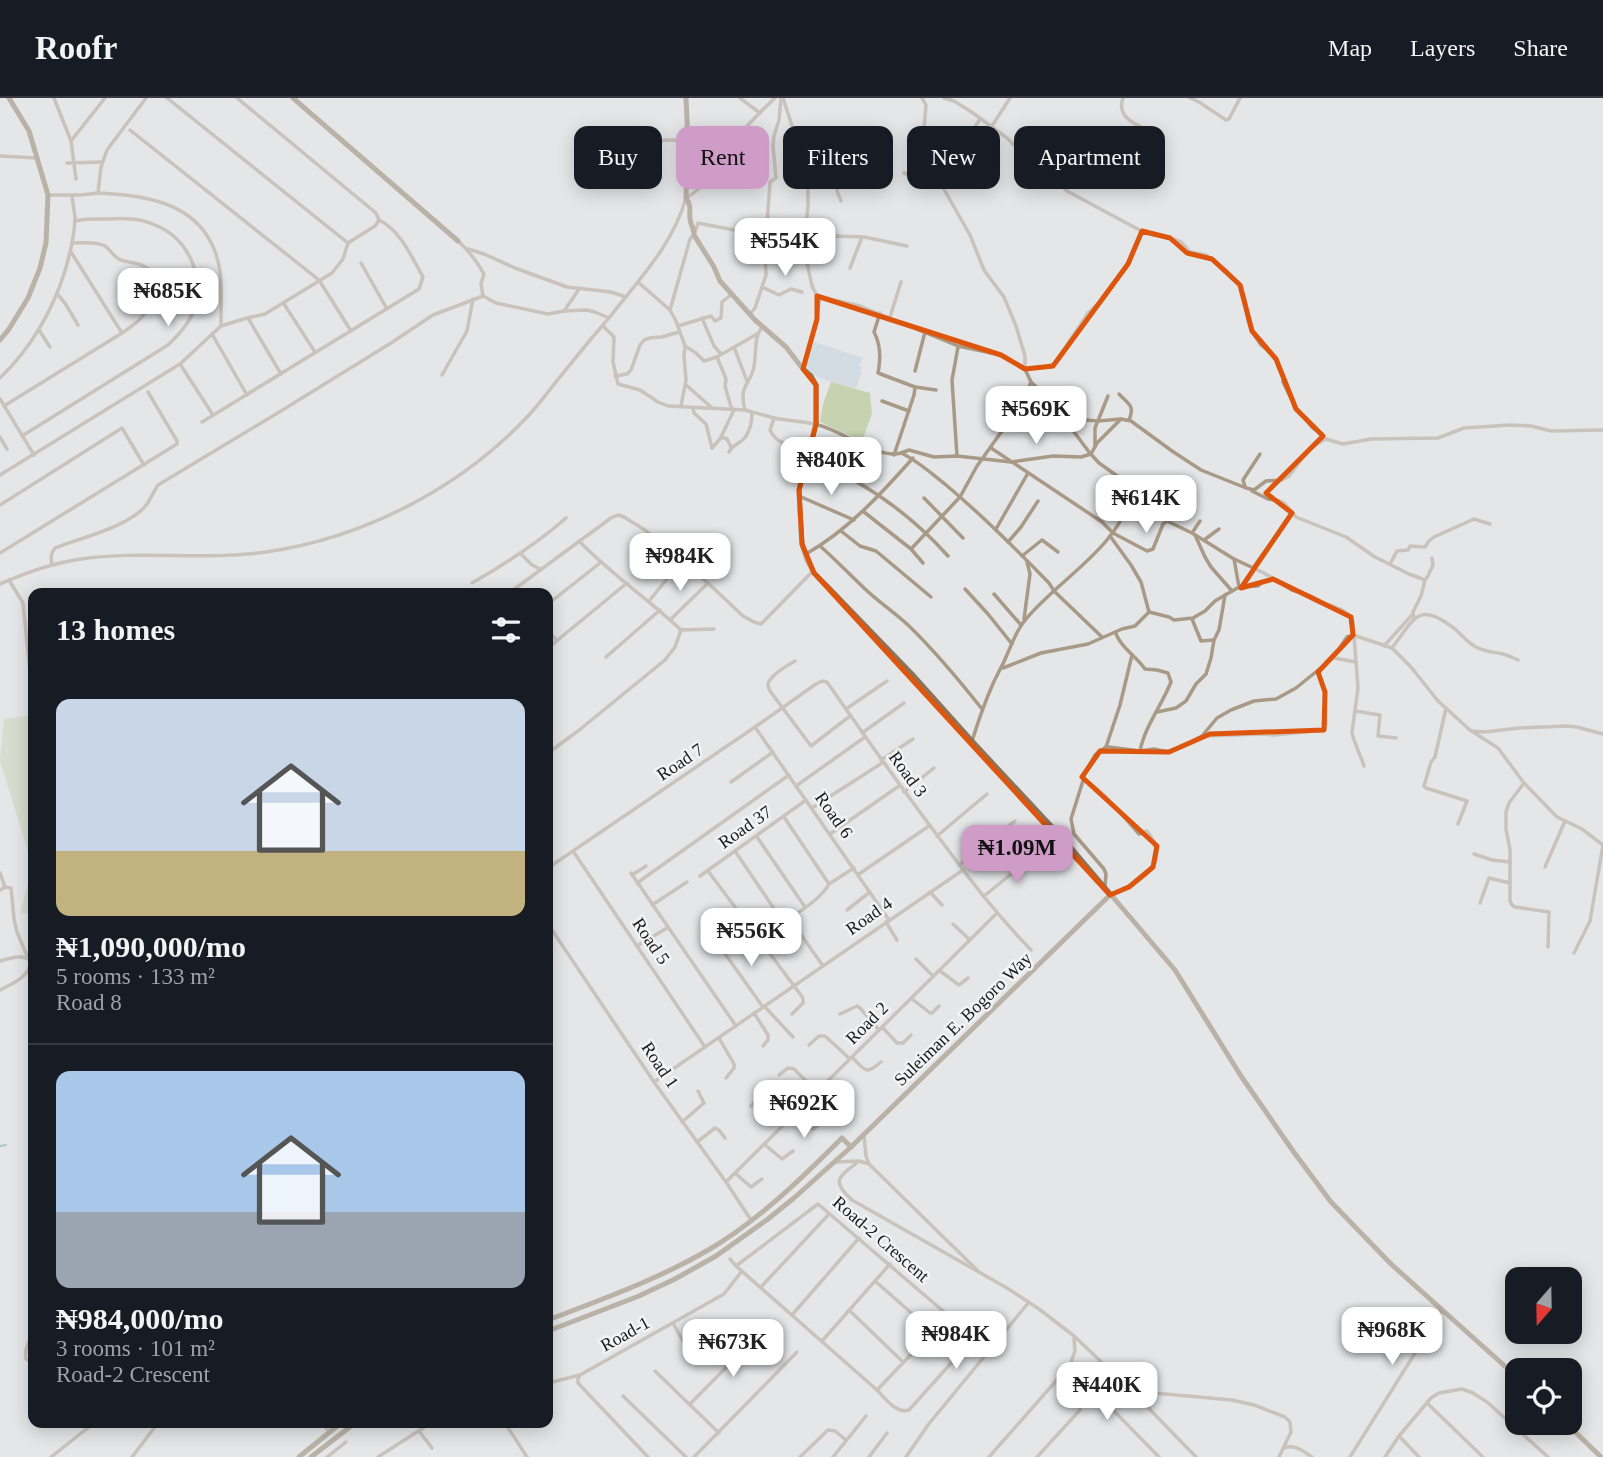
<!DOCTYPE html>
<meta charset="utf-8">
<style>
body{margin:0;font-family:Georgia,serif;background:#20242c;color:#f1f3f6;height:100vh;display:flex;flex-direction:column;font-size:26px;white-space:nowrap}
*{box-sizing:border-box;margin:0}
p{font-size:23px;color:#9ea1a6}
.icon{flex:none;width:38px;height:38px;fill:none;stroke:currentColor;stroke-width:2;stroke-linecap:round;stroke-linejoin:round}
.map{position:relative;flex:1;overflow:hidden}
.drawer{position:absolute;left:28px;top:490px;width:525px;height:840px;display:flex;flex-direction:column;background:#171b24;border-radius:14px;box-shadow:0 4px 18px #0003}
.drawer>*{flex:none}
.guide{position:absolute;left:574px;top:28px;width:665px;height:63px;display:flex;gap:14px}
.needle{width:46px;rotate:200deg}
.controls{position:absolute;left:1505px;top:1169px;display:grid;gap:14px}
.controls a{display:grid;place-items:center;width:77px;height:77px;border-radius:14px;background:#171b24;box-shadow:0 4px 18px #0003;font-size:35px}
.price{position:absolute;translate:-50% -60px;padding:0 16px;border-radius:14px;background:#fff;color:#222;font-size:23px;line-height:46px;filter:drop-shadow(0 2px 4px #0008)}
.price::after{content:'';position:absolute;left:50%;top:42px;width:21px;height:16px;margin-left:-10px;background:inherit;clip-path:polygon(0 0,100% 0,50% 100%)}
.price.current{background:#ce9cc6;color:#111}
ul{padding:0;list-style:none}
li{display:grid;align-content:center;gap:14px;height:371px;padding:0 28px}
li+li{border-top:2px solid #363941}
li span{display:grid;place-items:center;height:217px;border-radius:14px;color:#555}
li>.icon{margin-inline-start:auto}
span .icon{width:126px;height:126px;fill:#fffc;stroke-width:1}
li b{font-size:30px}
h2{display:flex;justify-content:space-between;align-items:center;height:84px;padding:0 28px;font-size:30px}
.chip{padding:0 24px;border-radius:14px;background:#171b24;box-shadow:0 4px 18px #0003;font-size:24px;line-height:63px}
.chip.current{background:#ce9cc6;color:#111}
header{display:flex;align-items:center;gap:42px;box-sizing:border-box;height:98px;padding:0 35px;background:#171b24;border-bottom:2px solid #363941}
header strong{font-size:33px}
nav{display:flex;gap:38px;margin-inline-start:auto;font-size:24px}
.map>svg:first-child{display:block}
.built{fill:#d4dce3}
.green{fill:#c7d3b0}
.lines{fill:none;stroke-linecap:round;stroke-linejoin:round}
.stream{stroke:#6d9da8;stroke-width:2}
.street{stroke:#a99987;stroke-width:3.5}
.secondary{stroke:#8b7459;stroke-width:5}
.marked{fill:none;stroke:#de560d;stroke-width:5;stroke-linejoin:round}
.labels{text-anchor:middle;stroke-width:5;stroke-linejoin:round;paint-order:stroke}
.street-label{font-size:18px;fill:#18191a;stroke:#f1f3f5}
</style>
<header>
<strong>Roofr</strong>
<nav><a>Map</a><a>Layers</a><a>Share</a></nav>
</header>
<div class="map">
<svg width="1603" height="1359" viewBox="0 0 1603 1359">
<rect width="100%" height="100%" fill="#e4e6e7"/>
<path class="built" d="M815,244l48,16 -4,8 3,1 -2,4 2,1 -6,16 -16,-3 -22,-8 -12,-8 6,-23z"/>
<g class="green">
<path d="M831,284l39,11 2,21 -10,27 -42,-19 3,-18z"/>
<path d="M33,617v200l-13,-2 13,-46 -33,-106 4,-42z"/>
</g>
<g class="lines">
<path class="stream" d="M0,1048l6,-1"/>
<g class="street">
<path d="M54,0l17,43 5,38"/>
<path d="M167,0l181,145"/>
<path d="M740,0l20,15"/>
<path d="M783,0l11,34 8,14 6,29v31l-3,31 2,26 5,23 7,14 -2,19 -14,48"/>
<path d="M922,0l4,7 -3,37 18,42 29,51 14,35 20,27 12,29 9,30v13l6,13 20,19 38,51 10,11 28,20 6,6c-13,59 -71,87 -107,130 -10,11 -14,25 -20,38 -4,10 -10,19 -14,29 -8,18 -14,36 -20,55"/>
<path d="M944,0l10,3 19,12 34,25 17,17 16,11 27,25 78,42 25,5 11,4 9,10 16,3 21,16 13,14 5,14 3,21 4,11 9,14 11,9 4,5 7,18v5l13,26 17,20 9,6 1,6"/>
<path d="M1123,0c-6,16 7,24 20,30"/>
<path d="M1190,0l9,4 27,18 3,-1 11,-21"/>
<path d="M992,28l18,-28"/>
<path d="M130,32l189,150 32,51"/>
<path d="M794,34l33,1 21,7v4l-6,9 -2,8 -3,30 4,10"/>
<path d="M968,40l12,-19"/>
<path d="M71,43l34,-43"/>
<path d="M633,48l33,-6 36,1 28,-3 6,2"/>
<path d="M0,58l37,2"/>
<path d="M67,65l35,-1"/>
<path d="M904,75l22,8 15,3"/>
<path d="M98,95c55,2 112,13 122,78 2,18 1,37 1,55"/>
<path d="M49,97h32l17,-2 3,-26 6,-17 39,-52"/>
<path d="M805,137l59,2 43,9"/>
<path d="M458,143c11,10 19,20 26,33l-3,10 2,12 13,7 52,11 16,-3 23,-1 8,2 14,6"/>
<path d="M468,151l16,5 31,14 52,19 44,5 15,5"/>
<path d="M71,154l51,81"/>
<path d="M361,165l26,46"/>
<path d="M850,170l12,-31"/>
<path d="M639,185l31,27 6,11 9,25 11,7 8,8"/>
<path d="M762,189l17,8 12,-6 11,3"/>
<path d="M58,197l7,8 13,22"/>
<path d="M817,198l43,10 98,40 43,9 24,14 24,-2 6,-4 33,-50 15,-14 25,-35 14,-33"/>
<path d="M284,206l31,48"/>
<path d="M670,212l20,-71 4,-4 4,-12 67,13"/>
<path d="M564,213l15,-22"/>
<path d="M880,215l-6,19c7,13 7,26 4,41l37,14 21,3"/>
<path d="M750,216l5,-6 11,-33 -1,-23 5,-70 6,-4 -3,-32 1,-10 5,-16 2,-22"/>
<path d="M890,219l11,-35"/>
<path d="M248,220l33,56"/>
<path d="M702,220l12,28 7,8"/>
<path d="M603,228l11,11 -1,25 5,22 22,6 18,12 10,4 77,4 29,8 -4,12c8,17 24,14 38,21"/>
<path d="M678,228l33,-10 4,5 6,-3 1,-16 10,-8"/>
<path d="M39,232l11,17"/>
<path d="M212,236l35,61"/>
<path d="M734,249l13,34"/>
<path d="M704,263l13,-4 40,-23"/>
<path d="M180,266l33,51"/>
<path d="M915,273l10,-39"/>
<path d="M442,277l25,-44 6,-32"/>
<path d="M615,278l12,-2 4,-4 9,-25 4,-5 6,-2 12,-1 17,-5"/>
<path d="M0,280c31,-30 52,-66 65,-107 5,-17 10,-36 10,-54 -1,-7 -2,-14 -3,-21"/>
<path d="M686,287l25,22"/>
<path d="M1119,296c10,11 16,11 10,26"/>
<path d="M0,301l34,56"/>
<path d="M882,303l27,10"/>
<path d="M4,308l118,-73c6,-4 12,-8 17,-13 12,-12 27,-40 8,-52 -8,-6 -17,-5 -26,-8 -7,-2 -10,-10 -16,-14 -8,-5 -24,-3 -33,-3"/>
<path d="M681,308l5,-26 -2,-24 1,-10"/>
<path d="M693,310l1,5 12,11 6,24"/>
<path d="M745,312c-7,-26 6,-25 9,-44 3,-14 -1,-27 8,-39"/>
<path d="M774,320c14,3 30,3 44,7 23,5 61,35 83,28 17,8 30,20 45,32 36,30 70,64 103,98l5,8 48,46"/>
<path d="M1063,320l35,3 23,-2 10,2 41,30 29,19 45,18 8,2 12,-9 16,-1 7,-4 21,-28 16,-9 17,5 28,-5 67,-1 26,-10 46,-3 21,1 20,5 52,-1"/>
<path d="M202,324l217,-133 4,-12c-12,-21 -22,-46 -44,-57l-3,-7 -139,-115"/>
<path d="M22,338l146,-91c9,-9 18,-18 24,-30 15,-34 -2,-76 -37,-90 -15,-7 -31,-7 -48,-6 -10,0 -22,-1 -32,2"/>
<path d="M0,339l7,12"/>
<path d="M721,339l6,2 4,8"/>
<path d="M1095,349v-19l13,-32"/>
<path d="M712,350l8,-9 14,-29 -3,-3 -6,-21 1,-7 -9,-22"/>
<path d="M991,350l111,74 11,11 34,18 6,-2 10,-25 4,-3"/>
<path d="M729,354c4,-8 13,-9 17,-16 4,-6 6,-16 6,-23"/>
<path d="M901,355l8,-3 25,7 23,-1 54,6 42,-6 28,1 10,-3 6,-11 24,-24"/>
<path d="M894,357l20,-60 1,-8"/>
<path d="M957,358l-5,-76 6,-33"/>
<path d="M0,377l180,-111 41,-38 26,-8 18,-4 67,-41 11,-14 5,-16 27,-17 4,-6"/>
<path d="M857,384c35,20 64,44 91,74"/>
<path d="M1245,389l-2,-7 17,-26"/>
<path d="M1133,391l23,16 11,16 25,12 42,26 30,14 28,17 19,6 13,7 18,7 9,7 2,6 5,65 -6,44c1,9 9,24 12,34"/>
<path d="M1252,393l16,8 12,2 4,2 12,14 50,20 29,20 34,17 16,6"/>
<path d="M799,398l55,24"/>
<path d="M924,400l39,40"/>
<path d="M0,407l122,-77 22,37"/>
<path d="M864,414l47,37 12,14"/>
<path d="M996,431l32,-56"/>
<path d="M841,433l19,15 16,5 55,46"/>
<path d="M1192,435l8,-12"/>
<path d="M1195,437l10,22 6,10 21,24"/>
<path d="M1110,438l21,29 10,17 8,30"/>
<path d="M1204,442l15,-11"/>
<path d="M579,443c32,33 69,58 102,89l33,-1"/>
<path d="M1008,444l13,-15 17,-26"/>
<path d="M820,448c15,13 28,27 43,41 14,14 30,24 45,38 27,26 51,55 74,84"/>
<path d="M911,451l49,-52 17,-31 47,-66 7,-18"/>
<path d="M0,455l177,-109v-3l-29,-49"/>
<path d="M520,455l12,12 8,4"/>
<path d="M806,456c42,-24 74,-59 107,-96"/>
<path d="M1022,458l20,-16 16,12"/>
<path d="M1234,461l5,28"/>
<path d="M1390,466l7,-13 11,-1 2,-4 15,1 4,-6 5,-4 40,-18 16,5"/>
<path d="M52,467c-1,-7 -2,-11 3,-17 25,-10 75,-21 92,-44 4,-6 7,-13 11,-19l123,-74 110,-68 42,-28 50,-19"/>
<path d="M1253,470l39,-55"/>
<path d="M9,482l14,23 8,78"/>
<path d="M472,485c33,-19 66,-40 94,-65"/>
<path d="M0,486c25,-11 53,-21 81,-25 61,-9 123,2 185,-7 98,-14 195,-64 263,-137 14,-15 26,-33 40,-49 14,-18 29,-35 44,-53 28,-36 60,-69 73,-115 21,-11 36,-40 50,-59 12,-15 25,-28 39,-41"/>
<path d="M965,491l23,25 24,30"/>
<path d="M509,495l102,-75 7,-3 6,2 21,13 63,53 35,33 11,6 7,2 52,-53"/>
<path d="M994,496l27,31"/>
<path d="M649,503l32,-39"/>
<path d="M548,506l52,-41"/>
<path d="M1024,521l6,-45 -3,-12"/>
<path d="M1192,521l9,22 13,-1"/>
<path d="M670,522l38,-37"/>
<path d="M1414,522l-1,-8 8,-16 4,-16 3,-4 5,-11 -1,-7"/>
<path d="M548,532l9,11"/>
<path d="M1115,534c7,17 20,23 30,37l12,1 11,3 3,9c-9,23 -26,44 -31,69"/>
<path d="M1384,548l29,-32"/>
<path d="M548,550l79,-65"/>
<path d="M1392,550c23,-30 26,-48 63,-19 7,6 13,14 21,18 9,5 18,5 27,7 5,1 10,4 15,6"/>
<path d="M606,559l54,-47"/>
<path d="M1334,560l22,4"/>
<path d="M795,563c-7,4 -27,16 -27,24 0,2 1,4 2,6l41,55 39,-30"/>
<path d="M1003,570l38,-15 47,-9 34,-15 13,-3 14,-14 20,5 5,3 19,-2 12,-7 10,-10 24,-14 19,-1 4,-4 11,-3"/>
<path d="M1446,610l-11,49 -4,5 -7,24 2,2 41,13 -9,23"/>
<path d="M846,611l41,-28"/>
<path d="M1355,613l25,4 -2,21 18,2"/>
<path d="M1157,614l19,-4 10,-7 10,-17 10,-10 5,-16 3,-18 5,-10 6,-35"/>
<path d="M755,629l134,193"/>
<path d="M1473,634l25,16 26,35 33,34 25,12 21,16"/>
<path d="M862,635l42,-30"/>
<path d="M1204,638l57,-2 13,1 50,-5 2,-5 -1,-33 -7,-20"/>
<path d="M1106,649l14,-42 12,-50"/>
<path d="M548,655l30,-22 87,-71 10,-13 6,-17"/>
<path d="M881,662l32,-21"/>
<path d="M1083,682c16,6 44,40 56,54l8,-3c27,34 -8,52 -37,64"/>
<path d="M731,684l42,-30"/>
<path d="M1524,685l-15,20 -3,9v17l4,21v51l2,4 3,2 34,5 -1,35"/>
<path d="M796,688l69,-49"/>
<path d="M904,694l30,-24"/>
<path d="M812,710l70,-45"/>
<path d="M784,719l45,67 25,-16"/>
<path d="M830,736l69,-48"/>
<path d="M937,738l50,-42"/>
<path d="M757,739l48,70"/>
<path d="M573,753l132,196"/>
<path d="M735,753l48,71"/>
<path d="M1474,756l18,6 18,2"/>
<path d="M959,767l56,-44"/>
<path d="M1545,769l20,-46"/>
<path d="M548,770l207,-141 61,-43 6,-3 5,1c39,56 78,111 119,165 26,36 54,71 85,103"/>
<path d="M708,773l48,64c22,-9 62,-31 73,-51"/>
<path d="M0,775l5,14"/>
<path d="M631,775l105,153"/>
<path d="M859,776l70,-48"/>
<path d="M632,777l14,-9"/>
<path d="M700,778l106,-76"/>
<path d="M637,785l152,-108"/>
<path d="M1105,788l1,-12 -2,-5 -30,-35 -3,-15 15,-48 9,-16 11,-8h3l31,4 14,-2 13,3 15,-5 20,-11 15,-18 14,-8 23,-9 22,-2 20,-11 37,-30 14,-21 6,-2 39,13 19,19 27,34 33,30 14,1 34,-4 48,-2 10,1 26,7"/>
<path d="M0,792l5,-3 6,1 3,31 3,13 11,26"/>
<path d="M930,794l12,13"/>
<path d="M984,798l52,-42"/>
<path d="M1480,805l9,-25 21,5"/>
<path d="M652,807l35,-23"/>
<path d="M847,812l23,-18"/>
<path d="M790,821l33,47"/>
<path d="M886,824l11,18"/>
<path d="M548,826l106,158 72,100 25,38"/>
<path d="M953,826l17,16"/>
<path d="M756,837l47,63v5l-11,11"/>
<path d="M718,846l45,63"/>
<path d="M637,848l30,-18"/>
<path d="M1574,855l16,-32 13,-76"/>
<path d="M916,861l17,17"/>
<path d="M0,863c11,-3 23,-8 32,1 -5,16 -18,21 -32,28"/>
<path d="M940,873l19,14 9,-7"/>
<path d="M911,900l19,15h2l7,-7"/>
<path d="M764,908l29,31"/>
<path d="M754,915l14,22v5l-5,6"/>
<path d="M840,916l17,-8 3,2 19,22"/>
<path d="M882,929l15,16h6l8,-8"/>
<path d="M719,940l15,26v4l-8,10"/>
<path d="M809,947l10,-9h6l25,23"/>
<path d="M852,959c13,13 13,19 29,5"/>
<path d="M779,977l9,-7 6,1 23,23"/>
<path d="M654,984l309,-212"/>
<path d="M823,988l17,15 3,-1 9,-8"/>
<path d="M751,1008l6,-6 5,-1 24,23"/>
<path d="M794,1016l15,14 4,1 7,-5"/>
<path d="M682,1024l22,-19 -6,-12"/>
<path d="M864,1037l2,21 3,8"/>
<path d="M697,1044l18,-14 4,2 6,8"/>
<path d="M764,1046l18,15 11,-8"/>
<path d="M859,1063c-20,16 -29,19 -7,39l155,88 32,21 35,27 58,55 100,9 22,5 31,12 5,5 1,10 -12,25"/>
<path d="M836,1064l23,-1 10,3 108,106"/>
<path d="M735,1075l16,14 11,-8"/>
<path d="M726,1084l271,-269"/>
<path d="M730,1161l6,7 141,124c9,9 19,24 32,20l62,-69 -1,-7 -152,-130 -82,62"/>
<path d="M875,1183l58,51"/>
<path d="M761,1189l68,-73"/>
<path d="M849,1212l54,52"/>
<path d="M792,1217l67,-77"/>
<path d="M673,1225c6,11 11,23 23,30l6,-1 36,-16"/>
<path d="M33,1235c-4,8 -9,17 -7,26l7,4"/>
<path d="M822,1243l68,-77"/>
<path d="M655,1273l64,62"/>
<path d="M1075,1273l84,86"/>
<path d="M580,1277l-2,4v4l70,74"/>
<path d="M548,1285l32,-8 144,-81 18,-23"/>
<path d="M877,1292l71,-74"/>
<path d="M1133,1294l63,65"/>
<path d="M623,1298l63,61"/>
<path d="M1427,1305l56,54"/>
<path d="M690,1306l68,-69"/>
<path d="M322,1325l7,8"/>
<path d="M505,1325l22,34"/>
<path d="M419,1333l13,17"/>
<path d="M1399,1338l20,21"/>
<path d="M1284,1350c11,-4 19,3 28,9"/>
<path d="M51,1359l43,-34"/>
<path d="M132,1359l26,-34"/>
<path d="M327,1359l19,-15"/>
<path d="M378,1359l53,-34"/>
<path d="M694,1359l103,-105"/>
<path d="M800,1359l28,-27 7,1 11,9"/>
<path d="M833,1359l33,-41"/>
<path d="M869,1359l18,-24"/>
<path d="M906,1359l22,-32 101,-123"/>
<path d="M989,1359l81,-92"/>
<path d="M1037,1359l43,-47c-1,-14 -1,-33 -10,-45l5,-14 -1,-12"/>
<path d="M1350,1359l92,-147"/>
<path d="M1385,1359l14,-21 32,-38 8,-5 23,-4 11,4 14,9 61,55"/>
</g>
<g class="secondary">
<path d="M293,0l165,143"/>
<path d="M686,0l2,43 -2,57c6,8 3,13 4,21 1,7 4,9 4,16l20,32 6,14 35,39 31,27 17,22 8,7 5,9v39l-17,66 1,21 2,33 5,16 7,13 14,14 84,87 60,67 95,102 108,127 66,106 52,75 38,51 60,62 126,113"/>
<path d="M0,242l9,-11 19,-31 12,-30 6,-25 2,-48 -19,-64 -20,-33"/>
<path d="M548,1222c55,-21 111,-41 162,-71 49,-29 92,-71 132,-111l9,9"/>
<path d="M548,1233l91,-35 36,-17 41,-23 52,-37 26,-21 57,-51 259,-252"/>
<path d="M1566,1325l35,34"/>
<path d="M299,1359l42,-34"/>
<path d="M311,1359l44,-34"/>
</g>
</g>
<path d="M0 0H1603V1359H0ZM1142,133l28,7 17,15 25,6 28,26 12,46 24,28 20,50 27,27 -57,57 26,20 -51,75 32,-9 78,38 2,18 -35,37 7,20 -1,38 -114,4 -41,18 -69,-1 -18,26 75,69 -4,21 -24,20 -19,8 -296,-322 -12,-29 -3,-54 17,-66v-39l-13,-16 14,-50v-23l184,59 24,14 28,-3 75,-102z" fill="#e4e6e7" fill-opacity=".55" fill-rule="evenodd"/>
<path class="marked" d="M1142,133l28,7 17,15 25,6 28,26 12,46 24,28 20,50 27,27 -57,57 26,20 -51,75 32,-9 78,38 2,18 -35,37 7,20 -1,38 -114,4 -41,18 -69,-1 -18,26 75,69 -4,21 -24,20 -19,8 -296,-322 -12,-29 -3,-54 17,-66v-39l-13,-16 14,-50v-23l184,59 24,14 28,-3 75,-102z"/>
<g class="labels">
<g class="street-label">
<text transform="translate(680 664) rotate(-34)" y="6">Road 7</text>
<text transform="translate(908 676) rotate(54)" y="6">Road 3</text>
<text transform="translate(834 717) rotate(55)" y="6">Road 6</text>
<text transform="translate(745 729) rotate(-35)" y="6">Road 37</text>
<text transform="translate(869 818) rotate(-35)" y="6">Road 4</text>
<text transform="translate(651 843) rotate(56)" y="6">Road 5</text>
<text transform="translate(963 921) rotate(-44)" y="6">Suleiman E. Bogoro Way</text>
<text transform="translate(867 925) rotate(-45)" y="6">Road 2</text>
<text transform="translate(660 967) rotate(56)" y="6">Road 1</text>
<text transform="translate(881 1141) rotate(41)" y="6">Road-2 Crescent</text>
<text transform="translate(625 1236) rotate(-29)" y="6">Road-1</text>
</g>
</g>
</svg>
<div class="controls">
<a><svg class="needle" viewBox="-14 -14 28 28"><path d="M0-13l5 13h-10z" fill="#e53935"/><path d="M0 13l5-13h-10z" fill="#9ea1a6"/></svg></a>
<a><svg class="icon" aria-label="locate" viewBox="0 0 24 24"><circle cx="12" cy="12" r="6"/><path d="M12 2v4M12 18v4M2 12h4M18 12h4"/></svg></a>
</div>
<b class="price" style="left:785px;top:180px">₦554K</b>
<b class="price" style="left:168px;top:230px">₦685K</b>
<b class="price" style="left:1036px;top:348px">₦569K</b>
<b class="price" style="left:831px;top:399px">₦840K</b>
<b class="price" style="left:1146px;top:437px">₦614K</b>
<b class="price" style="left:680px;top:495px">₦984K</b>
<b class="price current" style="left:1017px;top:787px">₦1.09M</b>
<b class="price" style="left:751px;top:870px">₦556K</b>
<b class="price" style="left:804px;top:1042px">₦692K</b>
<b class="price" style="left:1392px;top:1269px">₦968K</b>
<b class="price" style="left:956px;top:1273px">₦984K</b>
<b class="price" style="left:733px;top:1281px">₦673K</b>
<b class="price" style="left:1107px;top:1324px">₦440K</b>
<div class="guide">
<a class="chip">Buy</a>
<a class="chip current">Rent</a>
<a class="chip">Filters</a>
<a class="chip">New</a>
<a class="chip">Apartment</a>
</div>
<section class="drawer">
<h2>13 homes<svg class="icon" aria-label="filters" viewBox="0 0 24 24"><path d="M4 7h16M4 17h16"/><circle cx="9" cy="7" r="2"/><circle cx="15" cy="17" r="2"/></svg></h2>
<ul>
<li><span style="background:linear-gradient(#c9d6e8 70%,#c2b280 0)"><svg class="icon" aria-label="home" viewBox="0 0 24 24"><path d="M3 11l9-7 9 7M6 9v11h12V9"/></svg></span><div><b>₦1,090,000/mo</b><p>5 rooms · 133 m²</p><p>Road 8</p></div></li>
<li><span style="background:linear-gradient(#a9c7e8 65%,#9aa5b1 0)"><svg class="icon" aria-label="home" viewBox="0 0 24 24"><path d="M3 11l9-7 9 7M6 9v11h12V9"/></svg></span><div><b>₦984,000/mo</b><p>3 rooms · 101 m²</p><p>Road-2 Crescent</p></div></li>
</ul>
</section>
</div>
